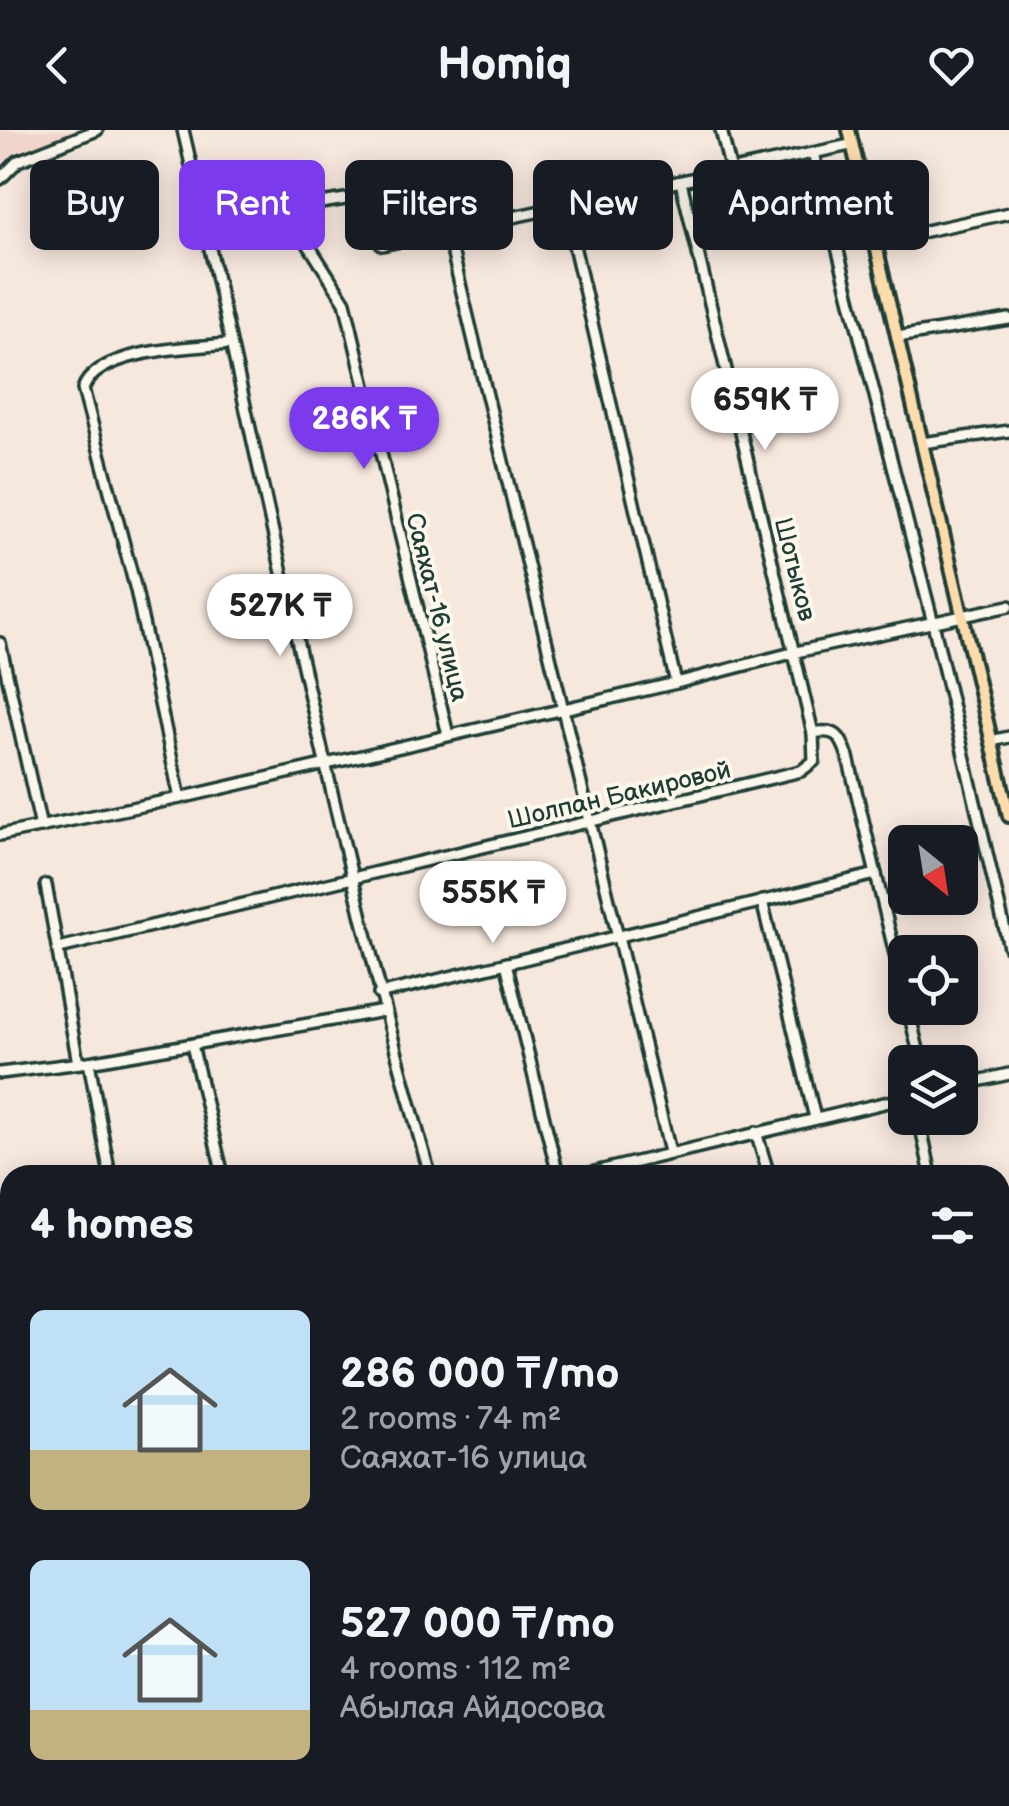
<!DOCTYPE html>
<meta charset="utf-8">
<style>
body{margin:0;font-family:"Balsamiq Sans",sans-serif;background:#242831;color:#f1f3f6;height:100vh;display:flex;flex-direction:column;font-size:38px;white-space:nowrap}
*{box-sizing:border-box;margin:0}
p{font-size:32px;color:#9ea1a6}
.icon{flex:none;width:55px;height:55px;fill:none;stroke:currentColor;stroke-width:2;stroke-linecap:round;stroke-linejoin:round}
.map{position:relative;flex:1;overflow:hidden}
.sheet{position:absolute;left:0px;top:1035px;width:1010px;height:642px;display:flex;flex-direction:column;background:#171b24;border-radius:30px 30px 0 0;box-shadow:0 5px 25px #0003}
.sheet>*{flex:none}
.hud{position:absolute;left:30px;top:30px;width:950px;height:90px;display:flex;gap:20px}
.needle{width:65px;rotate:150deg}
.tools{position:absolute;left:888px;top:695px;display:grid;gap:20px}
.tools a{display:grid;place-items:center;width:90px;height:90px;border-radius:15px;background:#171b24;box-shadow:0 5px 25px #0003;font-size:50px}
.price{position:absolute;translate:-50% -85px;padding:0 22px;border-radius:35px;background:#fff;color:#222;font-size:32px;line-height:65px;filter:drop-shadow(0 2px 5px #0008)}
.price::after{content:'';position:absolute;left:50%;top:60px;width:30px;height:22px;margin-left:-15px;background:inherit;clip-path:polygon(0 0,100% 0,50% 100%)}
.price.active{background:#7c3aed;color:#fff}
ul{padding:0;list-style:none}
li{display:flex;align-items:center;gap:30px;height:250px;padding:0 30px}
li span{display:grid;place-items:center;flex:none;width:280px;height:200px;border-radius:15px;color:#555}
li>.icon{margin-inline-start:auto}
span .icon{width:120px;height:120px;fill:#fffc;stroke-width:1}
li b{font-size:42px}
h2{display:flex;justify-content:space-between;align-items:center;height:120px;padding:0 30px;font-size:42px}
.tag{padding:0 35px;border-radius:15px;background:#171b24;box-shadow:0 5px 25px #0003;font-size:35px;line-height:90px}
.tag.active{background:#7c3aed;color:#fff}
header{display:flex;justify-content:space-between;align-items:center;height:130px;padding:0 30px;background:#171b24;font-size:45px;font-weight:600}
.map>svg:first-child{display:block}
.built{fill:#f2d6cd}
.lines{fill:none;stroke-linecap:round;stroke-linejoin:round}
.minor-casing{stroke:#1f3d34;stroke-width:16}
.major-casing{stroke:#1f3d34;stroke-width:18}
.minor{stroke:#fbf7ec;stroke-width:9}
.major{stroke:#fddcac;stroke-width:10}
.labels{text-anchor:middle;stroke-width:8;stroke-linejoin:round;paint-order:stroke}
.street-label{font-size:25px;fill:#1f3d34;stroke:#fbf7ec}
</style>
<header><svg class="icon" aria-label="back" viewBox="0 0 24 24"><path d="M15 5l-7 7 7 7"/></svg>Homiq<svg class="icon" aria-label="heart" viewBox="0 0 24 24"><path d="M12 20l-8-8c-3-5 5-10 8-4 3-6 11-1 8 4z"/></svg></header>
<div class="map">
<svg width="1009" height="1676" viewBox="0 0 1009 1676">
<rect width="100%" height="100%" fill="#f7e8de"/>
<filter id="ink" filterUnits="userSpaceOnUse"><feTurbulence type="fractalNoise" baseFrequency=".01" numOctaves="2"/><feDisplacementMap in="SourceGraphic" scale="20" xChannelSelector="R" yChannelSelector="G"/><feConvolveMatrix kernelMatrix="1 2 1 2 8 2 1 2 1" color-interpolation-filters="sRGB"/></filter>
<g filter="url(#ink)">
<g class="built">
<path d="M0,0h89l-89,35z"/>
<path d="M80,1668h427l2,8h-427z"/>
</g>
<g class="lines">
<defs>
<g id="minor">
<path d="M183,0c81,349 149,700 247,1045"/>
<path d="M721,0l10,41"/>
<path d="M813,23l120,470 76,324"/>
<path d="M0,49l18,-18 79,-31"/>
<path d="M681,52l132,551"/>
<path d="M565,77l111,476"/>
<path d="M447,100l223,922"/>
<path d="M875,112l134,-29"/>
<path d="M897,207l112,-18"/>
<path d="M922,313l87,-12"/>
<path d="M0,513l41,184"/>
<path d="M448,605l-103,-433 -37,-58 -12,-37 62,-10 18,42 6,6 468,-100"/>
<path d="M991,611l18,-4"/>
<path d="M180,668l-44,-208 -53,-201c14,-40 110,-42 147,-45"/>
<path d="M0,705l180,-37 496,-115 120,-31 213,-46"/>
<path d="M46,755l32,178"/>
<path d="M762,771l53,217"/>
<path d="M59,818l742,-177 13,-10 -1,-28c23,-5 28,3 35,24l57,239"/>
<path d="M506,833l52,212"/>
<path d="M379,864l497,-120"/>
<path d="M908,878l13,54"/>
<path d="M192,915l31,130"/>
<path d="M89,932l295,-51"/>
<path d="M0,943l89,-11 21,113"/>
<path d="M960,955l49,-11"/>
<path d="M919,988l12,57"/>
<path d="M756,1002l13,43"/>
<path d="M582,1045l323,-77"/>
<path d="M0,1207l10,66"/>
<path d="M1000,1298l9,-2"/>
<path d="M1000,1415l9,-2"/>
<path d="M0,1516l10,-2"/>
<path d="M1000,1540l9,-1"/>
<path d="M52,1668l2,8"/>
<path d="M578,1668l2,8"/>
<path d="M929,1668l2,8"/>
<path d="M968,1676l41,-8"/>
</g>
<path id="major" d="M849,0l160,686"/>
</defs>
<use href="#minor" class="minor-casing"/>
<use href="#major" class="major-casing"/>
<use href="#minor" class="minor"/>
<use href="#major" class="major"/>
</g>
</g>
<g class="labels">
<g class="street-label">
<text transform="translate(796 439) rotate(76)" y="9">Шотыков</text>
<text transform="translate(438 477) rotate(76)" y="9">Саяхат-16 улица</text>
<text transform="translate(619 664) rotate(-13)" y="9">Шолпан Бакировой</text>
</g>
</g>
</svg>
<div class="tools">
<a><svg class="needle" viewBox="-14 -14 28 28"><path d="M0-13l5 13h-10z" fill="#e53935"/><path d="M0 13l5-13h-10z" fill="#9ea1a6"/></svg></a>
<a><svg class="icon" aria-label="locate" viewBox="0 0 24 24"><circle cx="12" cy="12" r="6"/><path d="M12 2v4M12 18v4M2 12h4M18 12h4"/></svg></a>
<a><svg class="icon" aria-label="layers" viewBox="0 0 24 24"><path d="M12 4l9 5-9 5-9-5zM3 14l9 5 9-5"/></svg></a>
</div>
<b class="price" style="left:765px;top:323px">659K ₸</b>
<b class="price active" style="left:364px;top:342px">286K ₸</b>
<b class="price" style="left:280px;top:529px">527K ₸</b>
<b class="price" style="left:493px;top:816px">555K ₸</b>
<div class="hud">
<a class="tag">Buy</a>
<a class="tag active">Rent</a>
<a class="tag">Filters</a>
<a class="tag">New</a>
<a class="tag">Apartment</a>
</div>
<section class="sheet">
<h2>4 homes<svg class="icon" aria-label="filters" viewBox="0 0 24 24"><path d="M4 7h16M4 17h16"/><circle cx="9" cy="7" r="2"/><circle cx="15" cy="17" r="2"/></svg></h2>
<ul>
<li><span style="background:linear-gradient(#bfe0f5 70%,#c2b280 0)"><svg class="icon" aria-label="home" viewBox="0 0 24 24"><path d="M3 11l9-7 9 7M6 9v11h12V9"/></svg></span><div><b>286 000 ₸/mo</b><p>2 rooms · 74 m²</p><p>Саяхат-16 улица</p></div></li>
<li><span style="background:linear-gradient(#bfe0f5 75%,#c2b280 0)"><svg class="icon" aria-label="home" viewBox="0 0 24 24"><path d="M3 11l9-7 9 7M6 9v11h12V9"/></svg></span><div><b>527 000 ₸/mo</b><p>4 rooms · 112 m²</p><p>Абылая Айдосова</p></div></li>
</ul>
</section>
</div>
